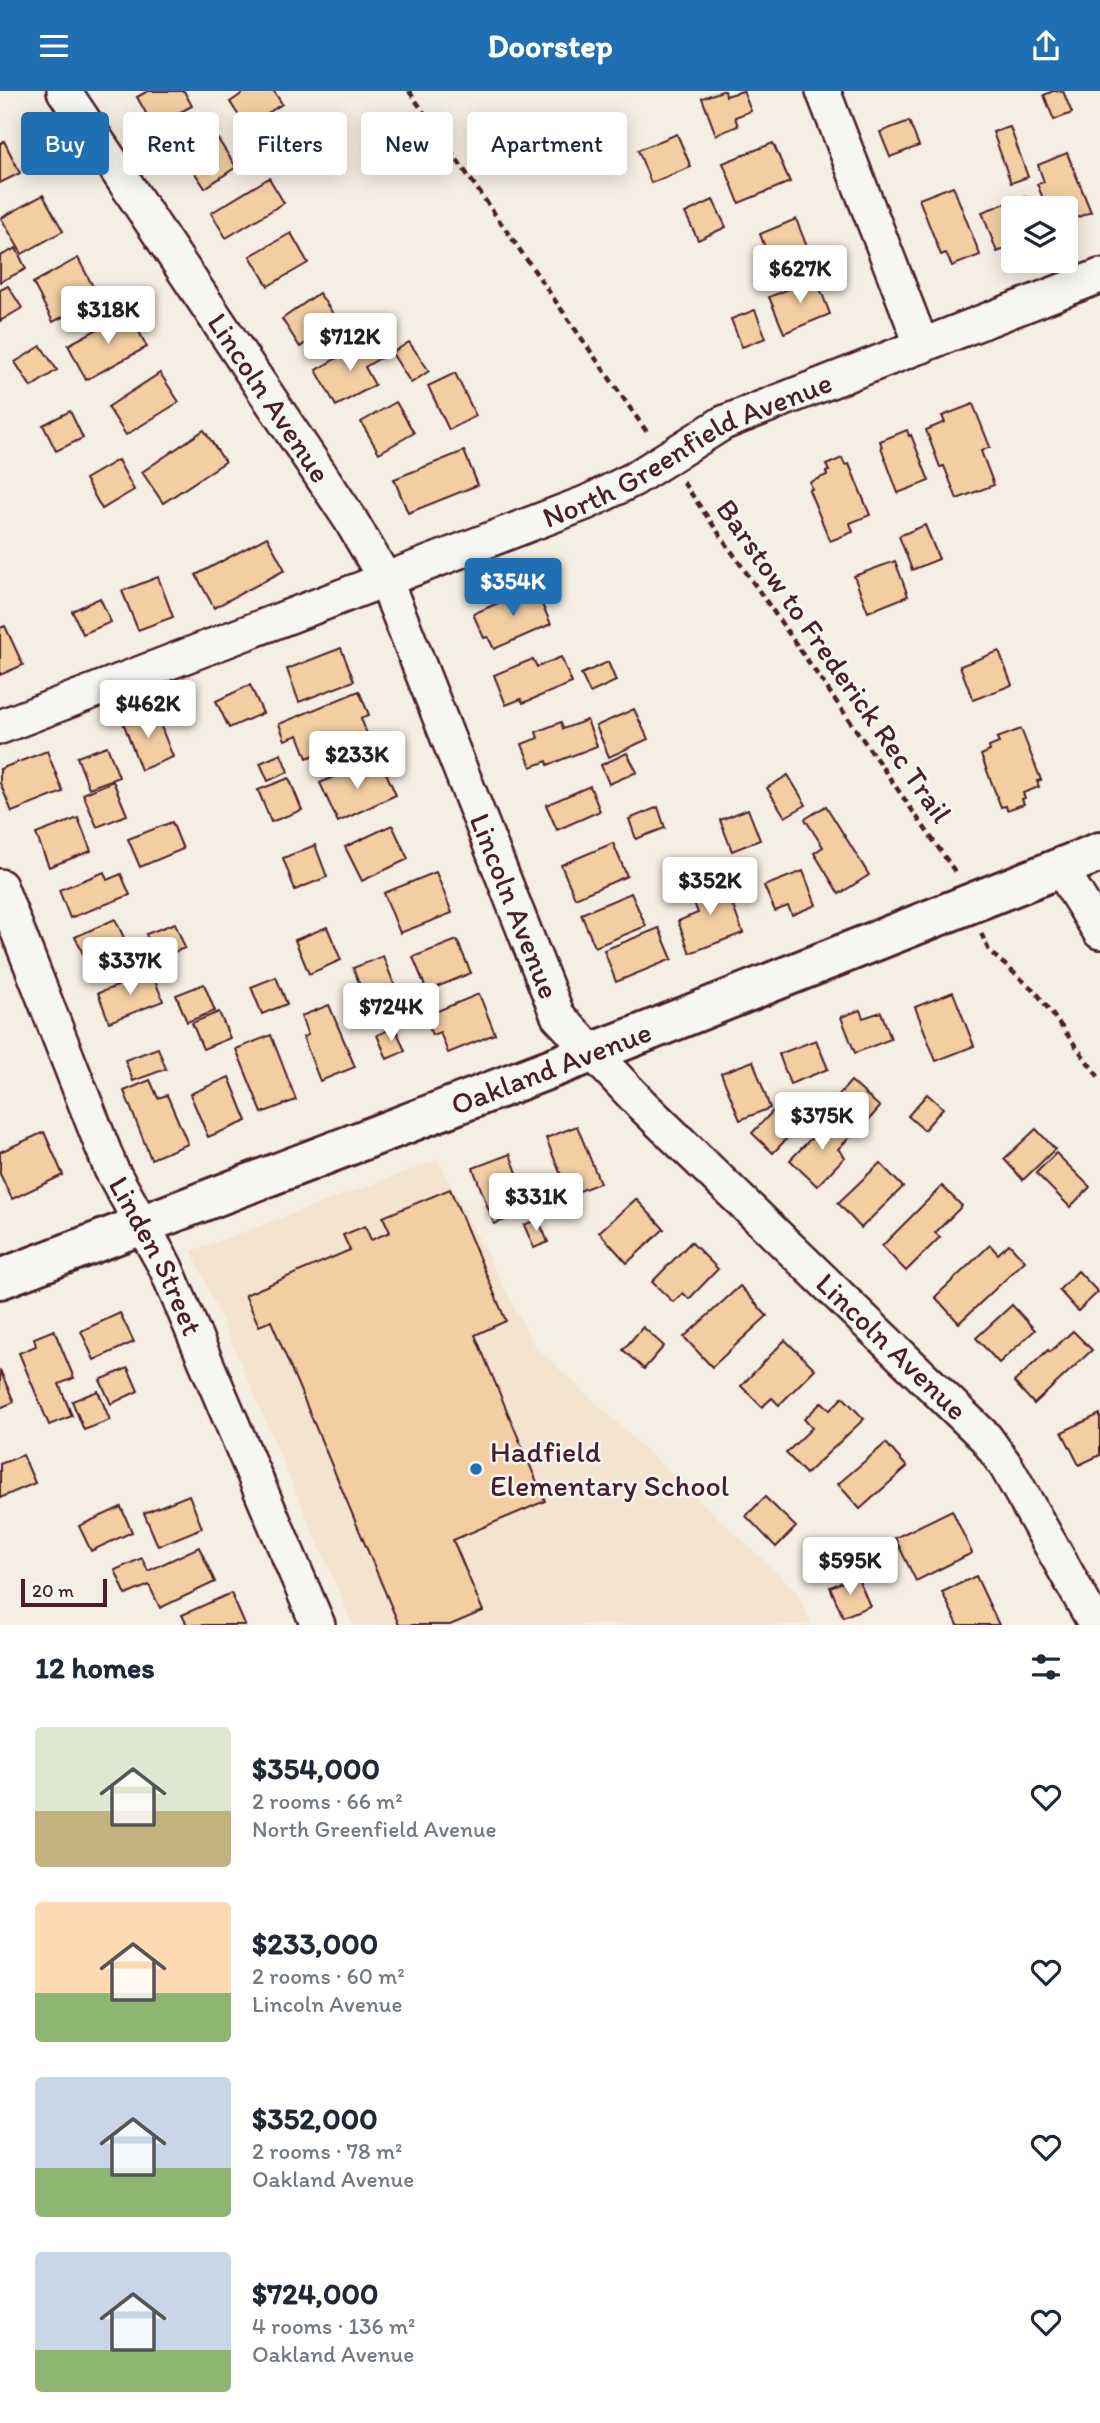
<!DOCTYPE html>
<meta charset="utf-8">
<style>
body{margin:0;font-family:Itim,sans-serif;background:#f2f2f3;color:#1f2937;height:100vh;display:flex;flex-direction:column;font-size:26px;white-space:nowrap}
*{box-sizing:border-box;margin:0}
p{font-size:23px;color:#747a83}
.icon{flex:none;width:38px;height:38px;fill:none;stroke:currentColor;stroke-width:2;stroke-linecap:round;stroke-linejoin:round}
.map{position:relative;height:1534px;overflow:hidden}
.panel{display:flex;flex-direction:column;background:#fff;flex:1}
.panel>*{flex:none}
.top-card{position:absolute;left:21px;top:21px;width:700px;height:63px;display:flex;gap:14px}
.tools{position:absolute;left:1001px;top:105px;display:grid;gap:14px}
.tools a{display:grid;place-items:center;width:77px;height:77px;border-radius:7px;background:#fff;box-shadow:0 4px 18px #0003;font-size:35px}
.scale{position:absolute;left:21px;bottom:18px;width:86px;box-sizing:border-box;padding-left:7px;border:4px solid #4a1f2b;border-top:0;font-size:19px;line-height:24px;white-space:nowrap;color:#4a1f2b;-webkit-text-stroke:5px #f6f6f2;paint-order:stroke}
.price{position:absolute;translate:-50% -60px;padding:0 16px;border-radius:7px;background:#fff;color:#222;font-size:23px;line-height:46px;filter:drop-shadow(0 2px 4px #0008)}
.price::after{content:'';position:absolute;left:50%;top:42px;width:21px;height:16px;margin-left:-10px;background:inherit;clip-path:polygon(0 0,100% 0,50% 100%)}
.price.current{background:#1f6fb2;color:#fff}
ul{padding:0;list-style:none}
li{display:flex;align-items:center;gap:21px;height:175px;padding:0 35px}
li span{display:grid;place-items:center;flex:none;width:196px;height:140px;border-radius:7px;color:#555}
li>.icon{margin-inline-start:auto}
span .icon{width:84px;height:84px;fill:#fffc;stroke-width:1}
li b{font-size:30px}
h2{display:flex;justify-content:space-between;align-items:center;height:84px;padding:0 35px;font-size:30px}
.chip{padding:0 24px;border-radius:7px;background:#fff;box-shadow:0 4px 18px #0003;font-size:24px;line-height:63px}
.chip.current{background:#1f6fb2;color:#fff}
header{display:flex;justify-content:space-between;align-items:center;height:91px;padding:0 35px;background:#1f6fb2;color:#fff;font-size:32px;font-weight:700}
.map>svg:first-child{display:block}
.built{fill:#f4e4cf}
.building{fill:#f3cea3;stroke:#4a1f2b;stroke-width:2}
.lines{fill:none;stroke-linecap:round;stroke-linejoin:round}
.street-casing{stroke:#4a1f2b;stroke-width:38}
.secondary-casing{stroke:#4a1f2b;stroke-width:44}
.path{stroke:#4a1f2b;stroke-width:4.5;stroke-dasharray:7 5;stroke-linecap:butt}
.street{stroke:#f6f6f2;stroke-width:33}
.secondary{stroke:#f6f6f2;stroke-width:38}
.poi-dot{fill:#1f6fb2;stroke:#f6f6f2;stroke-width:2.5}
.labels{text-anchor:middle;stroke-width:5;stroke-linejoin:round;paint-order:stroke}
.street-label{font-size:30px;fill:#4a1f2b;stroke:#f6f6f2}
.poi-label{font-size:30px;fill:#4a1f2b;stroke:#f6f6f2;text-anchor:start}
</style>
<header><svg class="icon" aria-label="menu" viewBox="0 0 24 24"><path d="M4 6h16M4 12h16M4 18h16"/></svg>Doorstep<svg class="icon" aria-label="share" viewBox="0 0 24 24"><path d="M12 15V3M7 8l5-5 5 5M5 13v7h14v-7"/></svg></header>
<div class="map">
<svg width="1100" height="1534" viewBox="0 0 1100 1534">
<rect width="100%" height="100%" fill="#f5eee2"/>
<filter id="ink" filterUnits="userSpaceOnUse"><feTurbulence type="fractalNoise" baseFrequency=".0143" numOctaves="2"/><feDisplacementMap in="SourceGraphic" scale="14" xChannelSelector="R" yChannelSelector="G"/><feConvolveMatrix kernelMatrix="1 2 1 2 8 2 1 2 1" color-interpolation-filters="sRGB"/></filter>
<g filter="url(#ink)">
<path class="built" d="M438,1069l96,185 263,247 14,33h-458l-161,-374z"/>
<g class="building">
<path d="M148,0h36l8,15 -39,20 -16,-29z"/>
<path d="M246,0h28l8,13 -36,23 -16,-25z"/>
<path d="M722,0h3l1,5 17,-5 8,20 -16,6 3,9 -22,9 -14,-37z"/>
<path d="M1053,0h10l9,22 -18,7 -10,-25z"/>
<path d="M909,30l10,25 -29,11 -10,-25z"/>
<path d="M1010,36l18,50 -17,6 -18,-51z"/>
<path d="M212,39l24,37 -31,21 -25,-37z"/>
<path d="M677,43l14,33 -40,16 -13,-33z"/>
<path d="M4,50l16,32 -20,10v-39z"/>
<path d="M773,52l17,39 -51,21 -16,-40z"/>
<path d="M1067,62l24,59 -25,10v-14h-19l-10,-24 7,-2 -6,-17z"/>
<path d="M269,87l15,25 -58,35 -15,-25z"/>
<path d="M953,95l27,69 -28,11 -6,-13 -5,2 -22,-56z"/>
<path d="M43,104l20,36 -41,23 -21,-36z"/>
<path d="M1025,105l5,12h-17v38l-16,6 -15,-40z"/>
<path d="M713,109l13,27 -28,13 -13,-27z"/>
<path d="M796,128l13,33 -37,14 -12,-32z"/>
<path d="M291,142l17,30 -40,23 -18,-30z"/>
<path d="M16,157l10,21 -26,13v-26z"/>
<path d="M78,167l21,40 -46,24 -20,-39z"/>
<path d="M816,187l14,36 -46,19 -15,-36z"/>
<path d="M8,195l14,22 -22,13v-31z"/>
<path d="M319,202l19,28 -38,26 -18,-28z"/>
<path d="M755,219l11,28 -24,9 -11,-28z"/>
<path d="M129,221l18,35 -61,33 -18,-35z"/>
<path d="M371,248l11,18 -17,10 10,18 -39,21 -20,-36z"/>
<path d="M409,251l20,29 -18,12 -19,-30z"/>
<path d="M41,255l16,24 -26,17 -16,-25z"/>
<path d="M160,282l19,29 -53,33 -18,-28z"/>
<path d="M455,282l21,43 -27,14 -21,-44z"/>
<path d="M396,311l18,31 -35,20 -18,-31z"/>
<path d="M973,313l17,43 -9,4 13,34 -37,14 -13,-33 -4,1 -14,-37 19,-8 -3,-6z"/>
<path d="M70,320l13,27 -27,13 -13,-26z"/>
<path d="M204,339l21,32 -62,41 -21,-31z"/>
<path d="M907,339l2,6 2,-1 18,46 -31,12 -17,-46h1l-2,-6z"/>
<path d="M464,360l14,34 -70,28 -14,-34z"/>
<path d="M842,367l3,7 4,-1 21,51 -20,8 3,9 -23,9 -21,-51 3,-1 -2,-7 17,-7 -1,-3 3,-1 -3,-6z"/>
<path d="M118,369l16,30 -32,19 -17,-30z"/>
<path d="M925,434l14,34 -27,11 -13,-34z"/>
<path d="M267,446l18,33 -71,38 -18,-33z"/>
<path d="M895,470l13,35 -40,16 -14,-36z"/>
<path d="M158,486l15,40 -35,13 -16,-39z"/>
<path d="M534,496l17,37 -57,25 -6,-12 -4,1 -11,-24z"/>
<path d="M100,507l11,24 -28,12 -11,-23z"/>
<path d="M5,535l18,39 -23,10v-47z"/>
<path d="M341,557l13,33 -55,21 -12,-33z"/>
<path d="M999,560l13,34 -39,15 -13,-34z"/>
<path d="M561,566l11,26 -49,20 -2,-4 -15,6 -12,-30 39,-16 4,8z"/>
<path d="M608,571l8,19 -26,12 -9,-19z"/>
<path d="M250,594l13,28 -34,15 -13,-27z"/>
<path d="M359,600l10,24 -8,3 6,16 -60,24 -9,-23 -13,5 -6,-16z"/>
<path d="M154,618l19,48 -32,13 -18,-48z"/>
<path d="M634,618l14,30 -39,18 -13,-31z"/>
<path d="M587,629l10,26 -49,19 -1,-4 -16,6 -9,-23 16,-6 -2,-6 25,-10 2,7z"/>
<path d="M1021,638l20,51 -4,1 2,6 -16,6 2,5 -3,1 2,5 -17,6 -1,-4 -5,1 -20,-52 9,-4 -1,-4 10,-4 -2,-5z"/>
<path d="M107,655l12,31 -30,11 -12,-31z"/>
<path d="M47,660l16,41 -51,20 -12,-29v-14z"/>
<path d="M627,662l10,19 -28,12 -8,-19z"/>
<path d="M281,663l7,18 -20,9 -8,-18z"/>
<path d="M382,673l14,31 -58,27 -18,-39 40,-18 3,7z"/>
<path d="M788,684l18,30 -21,12 -18,-29z"/>
<path d="M289,687l13,32 -31,12 -13,-32z"/>
<path d="M113,690l14,34 -30,12 -14,-33z"/>
<path d="M590,695l10,25 -43,19 -11,-25z"/>
<path d="M826,715l43,69 -30,19 -25,-41 9,-6 -18,-28z"/>
<path d="M658,716l7,21 -29,11 -7,-20z"/>
<path d="M748,718l12,31 -28,11 -12,-31z"/>
<path d="M78,727l13,33 -42,16 -13,-33z"/>
<path d="M172,731l11,27 -43,18 -12,-28z"/>
<path d="M392,734l16,34 -46,22 -17,-34z"/>
<path d="M613,752l14,33 -52,22 -14,-33z"/>
<path d="M315,754l12,32 -32,13 -12,-32z"/>
<path d="M803,780l13,34 -24,10 -4,-9 -13,5 -11,-25z"/>
<path d="M104,781l3,8 14,-6 9,21 -60,23 -11,-28z"/>
<path d="M436,781l16,41 -52,20 -16,-40z"/>
<path d="M722,786l21,56 -53,20 -12,-32 20,-8 -9,-23z"/>
<path d="M631,802l15,33 -51,21 -14,-33z"/>
<path d="M115,828l12,25 -40,18 -12,-25z"/>
<path d="M175,832l10,25 -30,11 -9,-25z"/>
<path d="M327,836l14,33 -32,14 -14,-34z"/>
<path d="M659,837l13,31 -56,23 -12,-32z"/>
<path d="M457,849l14,33 -44,18 -14,-34z"/>
<path d="M383,865l12,31 -30,11 -12,-30z"/>
<path d="M152,882l11,28 -54,21 -11,-29z"/>
<path d="M276,886l11,27 -25,10 -11,-27z"/>
<path d="M204,893l11,27 -28,11 -11,-27z"/>
<path d="M953,901l21,54 -38,15 -21,-54z"/>
<path d="M479,903l16,40 -47,19 -8,-21 -8,3 -7,-19z"/>
<path d="M329,914l26,62 -35,14 -17,-44 5,-2 -7,-19z"/>
<path d="M860,919l3,8 18,-6 10,27 -36,14 -14,-36z"/>
<path d="M219,921l11,26 -27,11 -11,-26z"/>
<path d="M395,936l10,24 -18,8 -10,-24z"/>
<path d="M271,944l25,65 -34,13 -26,-64z"/>
<path d="M816,949l12,29 -38,15 -11,-30z"/>
<path d="M158,957l8,21 -33,12 -8,-21z"/>
<path d="M753,970l17,47 -30,12 -19,-47z"/>
<path d="M229,986l18,44 -39,16 -18,-43z"/>
<path d="M150,989l8,18 9,-3 21,49 -37,15 -27,-68z"/>
<path d="M851,990l29,26 -15,17 -29,-26z"/>
<path d="M927,1003l16,14 -19,22 -16,-14z"/>
<path d="M774,1019l21,20 -22,23 -21,-20z"/>
<path d="M832,1026l19,19 -13,13 7,8 -28,29 -27,-26z"/>
<path d="M577,1035l23,57 -31,12 -23,-57z"/>
<path d="M1036,1038l19,20 -32,31 -19,-21z"/>
<path d="M44,1041l19,43 -51,24 -12,-25v-22z"/>
<path d="M1056,1062l34,34 -20,20 -34,-34z"/>
<path d="M510,1063l17,46 -15,6 4,10 -22,8 -21,-56z"/>
<path d="M880,1072l23,24 -42,41 -23,-25z"/>
<path d="M942,1095l20,20 -27,27 5,4 -34,34 -24,-25z"/>
<path d="M450,1098l56,132 -31,14 70,166 -92,39 30,71 -33,14h-51l-128,-304 -12,5 -14,-31 105,-45 -7,-15 22,-9 6,14 19,-8 -7,-15z"/>
<path d="M636,1108l28,30 -37,34 -28,-31z"/>
<path d="M538,1128l10,23 -14,6 -10,-23z"/>
<path d="M691,1151l27,27 -29,30 -6,-6 -10,9 -21,-20z"/>
<path d="M1009,1153l16,17 -66,62 -24,-26 55,-52 8,9z"/>
<path d="M1078,1180l20,21 -20,19 -19,-21z"/>
<path d="M740,1195l27,30 -55,51 -28,-30z"/>
<path d="M1012,1214l23,25 -36,33 -23,-25z"/>
<path d="M120,1222l14,29 -40,18 -13,-29z"/>
<path d="M643,1236l21,19 -20,23 -21,-19z"/>
<path d="M54,1239l20,48 -15,6 13,32 -23,9 -30,-72 17,-7 -2,-8z"/>
<path d="M1073,1240l19,19 -58,54 -20,-22 34,-32 2,2z"/>
<path d="M785,1249l30,29 -36,36 -7,-7 -10,9 -21,-21z"/>
<path d="M128,1277l10,23 -27,13 -11,-24z"/>
<path d="M0,1279l14,32 -14,6z"/>
<path d="M98,1300l12,29 -26,10 -12,-29z"/>
<path d="M843,1306l21,22 -58,55 -20,-21 26,-25 -8,-9 18,-17 8,8z"/>
<path d="M1100,1323v41l-21,10 -17,-33z"/>
<path d="M886,1352l21,24 -47,42 -22,-25z"/>
<path d="M23,1364l12,28 -35,15v-34z"/>
<path d="M189,1404l13,33 -44,18 -14,-33z"/>
<path d="M765,1406l31,30 -20,20 -30,-31z"/>
<path d="M121,1416l11,25 -41,19 -12,-25z"/>
<path d="M952,1419l20,43 -56,28 -21,-43z"/>
<path d="M199,1456l16,35 -55,26 -11,-23 -23,10 -11,-25 27,-12 6,13z"/>
<path d="M857,1485l13,30 -27,11 -13,-30z"/>
<path d="M976,1485l23,49h-41l-16,-33z"/>
<path d="M231,1502l14,32h-58l-5,-10z"/>
</g>
<g class="lines">
<defs>
<g id="street">
<path id="s1" d="M64,0l286,428 35,60 173,437 84,89 344,333 20,28 90,159"/>
<path d="M823,0l99,255"/>
<path id="s2" d="M0,636l588,-225 46,-23 89,-56 377,-147"/>
<path d="M1060,776l40,65"/>
<path id="s3" d="M0,795l111,283 54,97 153,359"/>
</g>
<g id="secondary">
<path id="s4" d="M0,1188l646,-247 454,-180"/>
</g>
</defs>
<use href="#street" class="street-casing"/>
<use href="#secondary" class="secondary-casing"/>
<g class="path">
<path d="M409,0l240,344"/>
<path d="M683,391l273,391"/>
<path d="M981,842l8,18 47,41 64,87"/>
</g>
<use href="#street" class="street"/>
<use href="#secondary" class="secondary"/>
</g>
</g>
<circle class="poi-dot" cx="476" cy="1378" r="7"/>
<g class="labels">
<g class="street-label">
<text dy="10" stroke="none"><textPath href="#s1" startOffset="369">Lincoln Avenue</textPath></text>
<text dy="10" stroke="none"><textPath href="#s2" startOffset="742">North Greenfield Avenue</textPath></text>
<text transform="translate(834 570) rotate(55)" y="10">Barstow to Frederick Rec Trail</text>
<text dy="10" stroke="none"><textPath href="#s1" startOffset="936">Lincoln Avenue</textPath></text>
<text dy="10" stroke="none"><textPath href="#s4" startOffset="590">Oakland Avenue</textPath></text>
<text dy="10" stroke="none"><textPath href="#s3" startOffset="402">Linden Street</textPath></text>
<text dy="10" stroke="none"><textPath href="#s1" startOffset="1524">Lincoln Avenue</textPath></text>
</g>
<g class="poi-label">
<text x="490" y="1371">Hadfield<tspan x="490" dy="34">Elementary School</tspan></text>
</g>
</g>
</svg>
<div class="tools">
<a><svg class="icon" aria-label="layers" viewBox="0 0 24 24"><path d="M12 4l9 5-9 5-9-5zM3 14l9 5 9-5"/></svg></a>
</div>
<div class="scale">20 m</div>
<b class="price" style="left:800px;top:214px">$627K</b>
<b class="price" style="left:108px;top:255px">$318K</b>
<b class="price" style="left:350px;top:282px">$712K</b>
<b class="price current" style="left:513px;top:527px">$354K</b>
<b class="price" style="left:148px;top:649px">$462K</b>
<b class="price" style="left:357px;top:700px">$233K</b>
<b class="price" style="left:710px;top:826px">$352K</b>
<b class="price" style="left:130px;top:906px">$337K</b>
<b class="price" style="left:391px;top:952px">$724K</b>
<b class="price" style="left:822px;top:1061px">$375K</b>
<b class="price" style="left:536px;top:1142px">$331K</b>
<b class="price" style="left:850px;top:1506px">$595K</b>
<div class="top-card">
<a class="chip current">Buy</a>
<a class="chip">Rent</a>
<a class="chip">Filters</a>
<a class="chip">New</a>
<a class="chip">Apartment</a>
</div>
</div>
<section class="panel">
<h2>12 homes<svg class="icon" aria-label="filters" viewBox="0 0 24 24"><path d="M4 7h16M4 17h16"/><circle cx="9" cy="7" r="2"/><circle cx="15" cy="17" r="2"/></svg></h2>
<ul>
<li><span style="background:linear-gradient(#dfe7d0 60%,#c2b280 0)"><svg class="icon" aria-label="home" viewBox="0 0 24 24"><path d="M3 11l9-7 9 7M6 9v11h12V9"/></svg></span><div><b>$354,000</b><p>2 rooms · 66 m²</p><p>North Greenfield Avenue</p></div><svg class="icon" aria-label="heart" viewBox="0 0 24 24"><path d="M12 20l-8-8c-3-5 5-10 8-4 3-6 11-1 8 4z"/></svg></li>
<li><span style="background:linear-gradient(#ffd9b3 65%,#8fb573 0)"><svg class="icon" aria-label="home" viewBox="0 0 24 24"><path d="M3 11l9-7 9 7M6 9v11h12V9"/></svg></span><div><b>$233,000</b><p>2 rooms · 60 m²</p><p>Lincoln Avenue</p></div><svg class="icon" aria-label="heart" viewBox="0 0 24 24"><path d="M12 20l-8-8c-3-5 5-10 8-4 3-6 11-1 8 4z"/></svg></li>
<li><span style="background:linear-gradient(#c9d6e8 65%,#8fb573 0)"><svg class="icon" aria-label="home" viewBox="0 0 24 24"><path d="M3 11l9-7 9 7M6 9v11h12V9"/></svg></span><div><b>$352,000</b><p>2 rooms · 78 m²</p><p>Oakland Avenue</p></div><svg class="icon" aria-label="heart" viewBox="0 0 24 24"><path d="M12 20l-8-8c-3-5 5-10 8-4 3-6 11-1 8 4z"/></svg></li>
<li><span style="background:linear-gradient(#c9d6e8 70%,#8fb573 0)"><svg class="icon" aria-label="home" viewBox="0 0 24 24"><path d="M3 11l9-7 9 7M6 9v11h12V9"/></svg></span><div><b>$724,000</b><p>4 rooms · 136 m²</p><p>Oakland Avenue</p></div><svg class="icon" aria-label="heart" viewBox="0 0 24 24"><path d="M12 20l-8-8c-3-5 5-10 8-4 3-6 11-1 8 4z"/></svg></li>
</ul>
</section>
